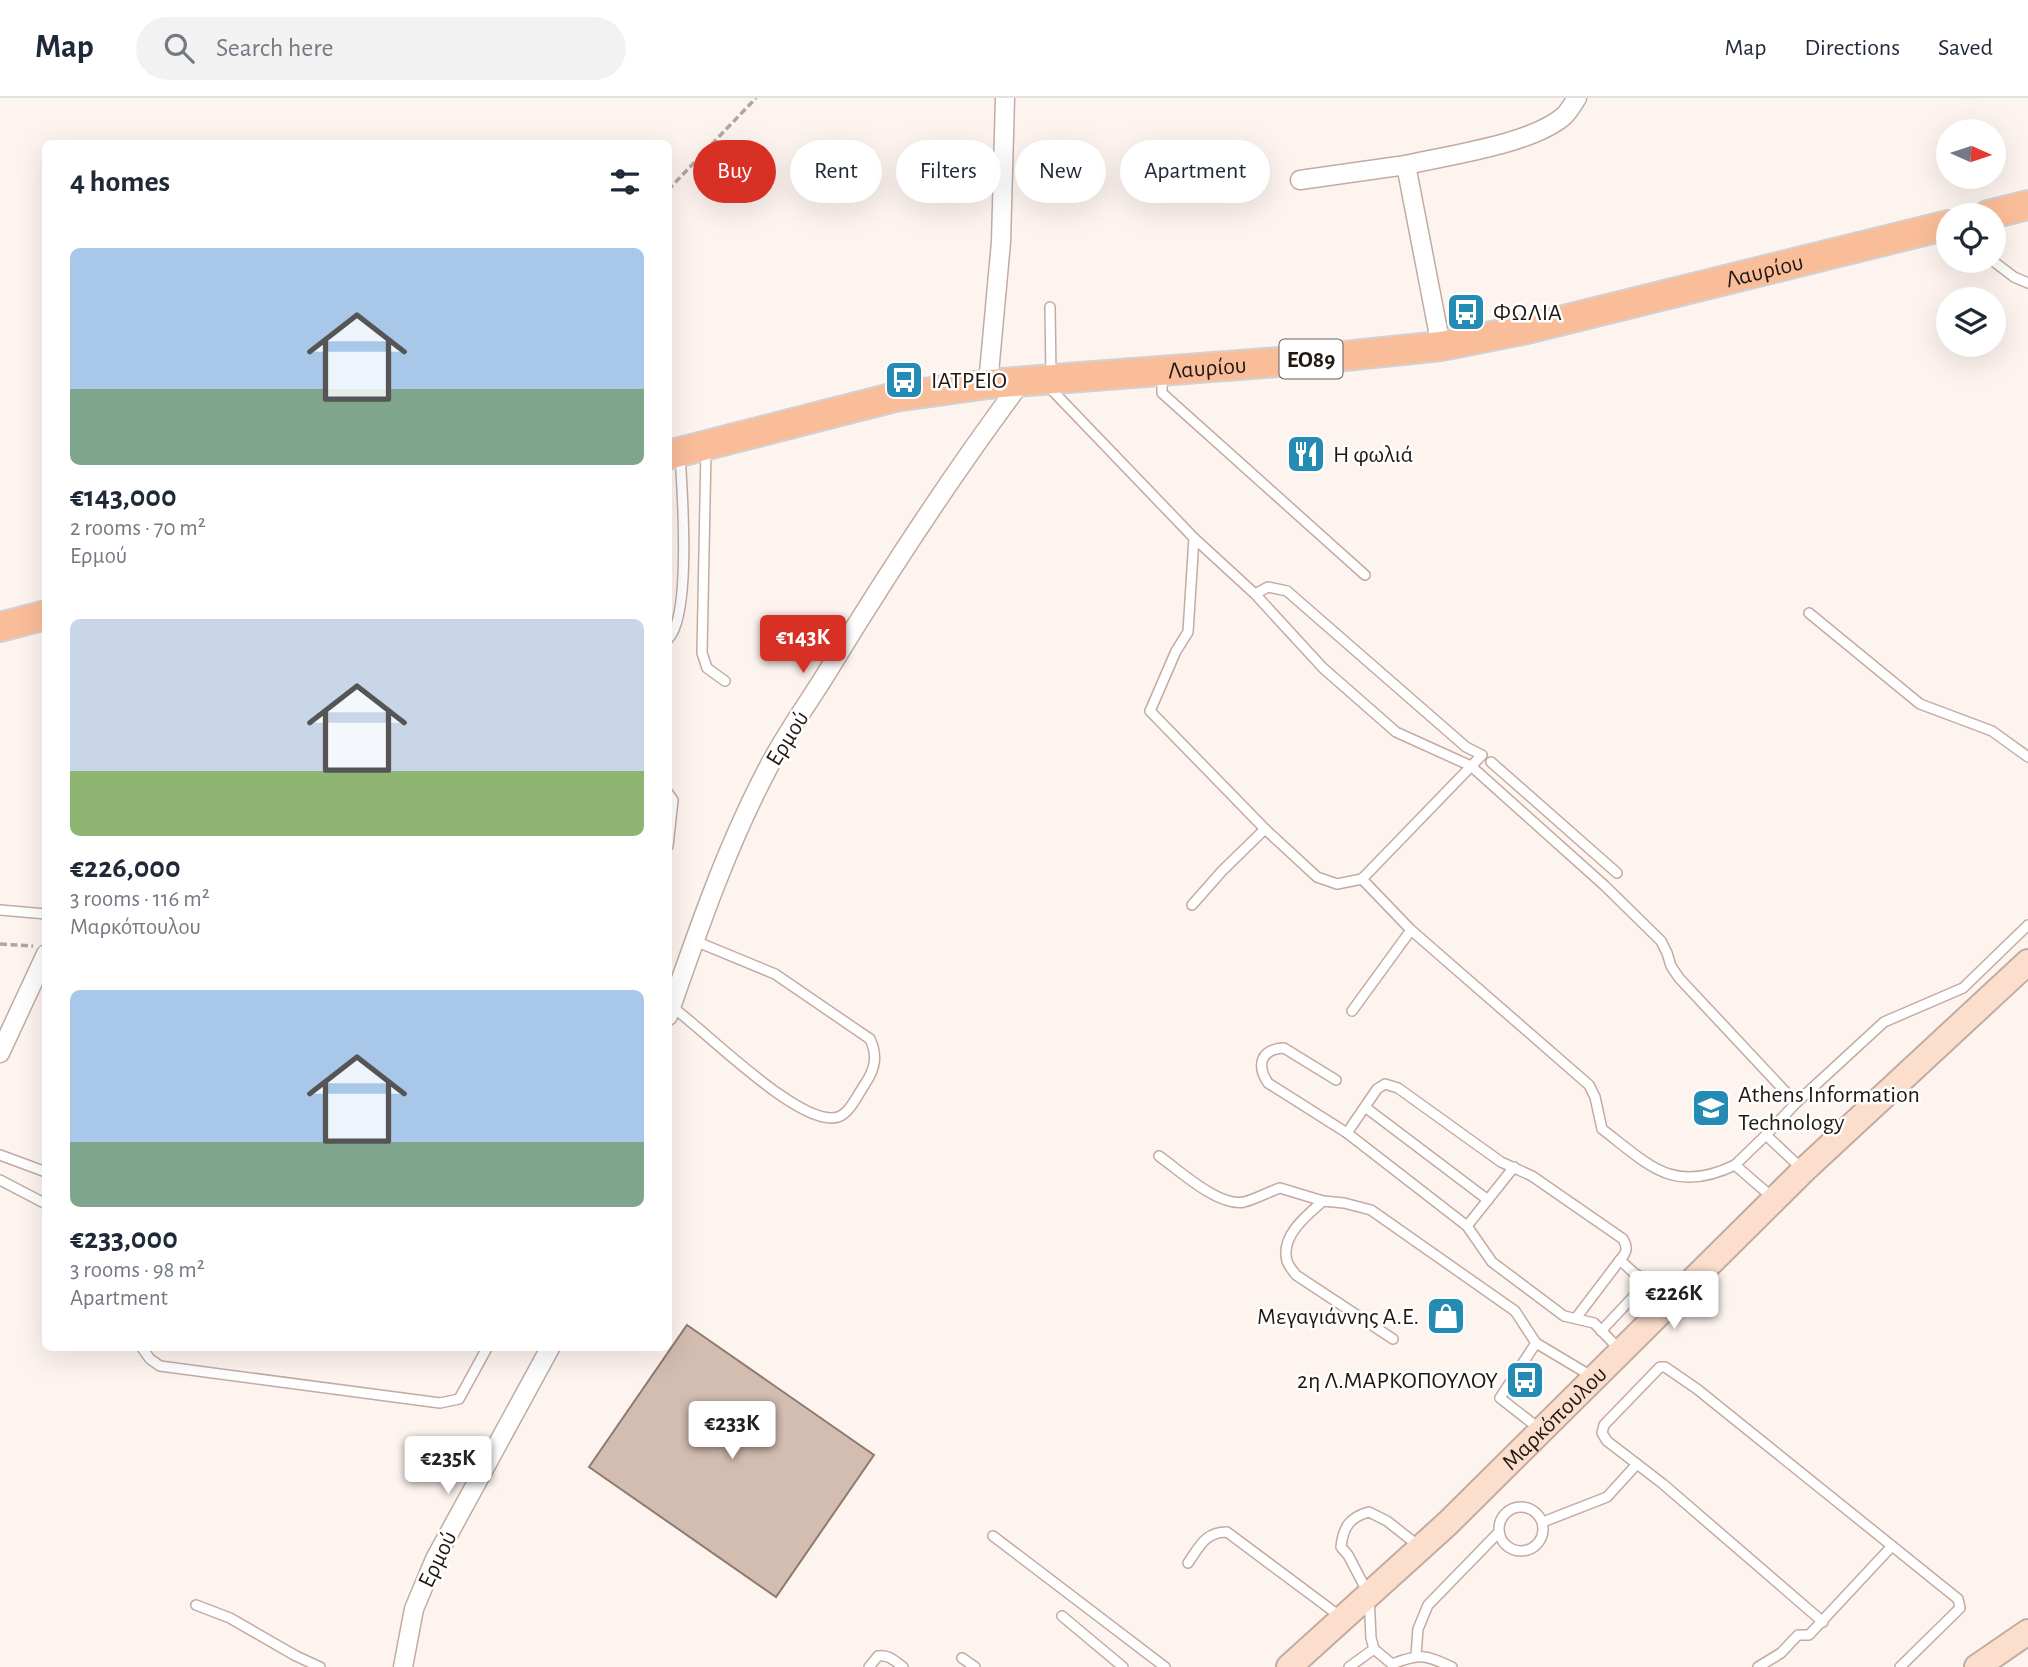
<!DOCTYPE html>
<meta charset="utf-8">
<style>
body{margin:0;font-family:"Alegreya Sans",sans-serif;background:#f2f2f3;color:#1f2937;height:100vh;display:flex;flex-direction:column;font-size:26px;white-space:nowrap}
*{box-sizing:border-box;margin:0}
p{font-size:23px;color:#747a83}
.icon{flex:none;width:38px;height:38px;fill:none;stroke:currentColor;stroke-width:2;stroke-linecap:round;stroke-linejoin:round}
.map{position:relative;flex:1;overflow:hidden}
.drawer{position:absolute;left:42px;top:42px;width:630px;height:1211px;display:flex;flex-direction:column;background:#fff;border-radius:10px;box-shadow:0 7px 28px #0002}
.drawer>*{flex:none}
.top-card{position:absolute;left:693px;top:42px;width:665px;height:63px;display:flex;gap:14px}
.needle{width:46px;rotate:93deg}
.fabs{position:absolute;left:1936px;top:21px;display:grid;gap:14px}
.fabs a{display:grid;place-items:center;width:70px;height:70px;border-radius:50%;background:#fff;box-shadow:0 7px 28px #0002;font-size:35px}
.price{position:absolute;translate:-50% -60px;padding:0 16px;border-radius:7px;background:#fff;color:#222;font-size:23px;line-height:46px;filter:drop-shadow(0 2px 4px #0008)}
.price::after{content:'';position:absolute;left:50%;top:42px;width:21px;height:16px;margin-left:-10px;background:inherit;clip-path:polygon(0 0,100% 0,50% 100%)}
.price.active{background:#d93025;color:#fff}
ul{padding:0;list-style:none}
li{display:grid;align-content:center;gap:14px;height:371px;padding:0 28px}
li span{display:grid;place-items:center;height:217px;border-radius:10px;color:#555}
li>.icon{margin-inline-start:auto}
span .icon{width:126px;height:126px;fill:#fffc;stroke-width:1}
li b{font-size:30px}
h2{display:flex;justify-content:space-between;align-items:center;height:84px;padding:0 28px;font-size:30px}
.chip{padding:0 24px;border-radius:32px;background:#fff;box-shadow:0 7px 28px #0002;font-size:24px;line-height:63px}
.chip.active{background:#d93025;color:#fff}
header{display:flex;align-items:center;gap:42px;box-sizing:border-box;height:98px;padding:0 35px;background:#fff;border-bottom:2px solid #e0e1e3}
header strong{font-size:33px}
nav{display:flex;gap:38px;margin-inline-start:auto;font-size:24px}
.search{width:490px;height:63px;background:#f2f2f3;display:flex;align-items:center;gap:18px;box-sizing:border-box;padding:0 24px;border-radius:38px;color:#747a83;font-size:26px}
.map>svg:first-child{display:block}
.building{fill:#d3bcb0;stroke:#8f7a6f;stroke-width:2}
.lines{fill:none;stroke-linecap:round;stroke-linejoin:round}
.lane-casing{stroke:#c2aca0;stroke-width:12}
.street-casing{stroke:#c2aca0;stroke-width:21}
.secondary-casing{stroke:#c2aca0;stroke-width:28}
.primary-casing{stroke:#d3d1d0;stroke-width:32}
.path{stroke:#b0a7a2;stroke-width:3.5;stroke-dasharray:7 3.5;stroke-linecap:butt}
.lane{stroke:#fff;stroke-width:9}
.street{stroke:#fff;stroke-width:18}
.secondary{stroke:#fcdecd;stroke-width:24}
.primary{stroke:#fabd9a;stroke-width:28}
.labels{text-anchor:middle;stroke-width:5;stroke-linejoin:round;paint-order:stroke}
.shield{fill:#fff;stroke:#645e5a;stroke-width:2}
.shield-label{font-size:23px;font-weight:bold;fill:#211914}
.street-label{font-size:24px;fill:#211914;stroke:#fff}
.poi-label{font-size:24px;fill:#211914;stroke:#fff;text-anchor:start}
</style>
<header>
<strong>Map</strong>
<div class="search"><svg class="icon" aria-label="search" viewBox="0 0 24 24"><circle cx="10" cy="10" r="6"/><path d="M15 15l6 6"/></svg>Search here</div>
<nav><a>Map</a><a>Directions</a><a>Saved</a></nav>
</header>
<div class="map">
<svg width="2028" height="1569" viewBox="0 0 2028 1569">
<rect width="100%" height="100%" fill="#fef4ef"/>
<path class="building" d="M687,1227l187,130 -98,142 -187,-130z"/>
<g class="lines">
<defs>
<g id="lane">
<path d="M1993,163l21,16 14,6"/>
<path d="M1050,209l1,69"/>
<path d="M1162,278v17l203,182"/>
<path d="M1048,288l146,152 61,56 68,74 73,64 75,34 134,120 56,55 6,12 4,13 8,12 117,125 -30,32 36,34"/>
<path d="M706,352l-4,203 5,15 18,13"/>
<path d="M1194,440l-6,94 -12,19 -26,60 115,118 52,48 20,7 25,-5"/>
<path d="M1255,496l13,-7 19,4 179,156 16,8 -120,124 49,51 178,155 6,12 7,32c47,36 71,66 133,36l38,33"/>
<path d="M1809,515l111,91 72,27 36,26"/>
<path d="M668,541c24,-22 14,-150 12,-185"/>
<path d="M1491,664l126,111"/>
<path d="M668,695l5,7 -5,46"/>
<path d="M1192,807l30,-34 43,-42"/>
<path d="M0,812l46,4"/>
<path d="M672,909c32,22 129,122 166,110 12,-4 20,-23 27,-33 10,-15 13,-28 5,-45l-95,-65 -80,-33"/>
<path d="M1352,913l59,-81"/>
<path d="M1336,982l-52,-32c-23,1 -28,17 -16,35l79,50"/>
<path d="M1796,1005l88,-81 79,-34 65,-63"/>
<path d="M1365,1009l123,93"/>
<path d="M0,1057l46,17"/>
<path d="M1159,1058c20,14 59,51 85,46 12,-3 24,-10 36,-14l43,13 21,2 27,7 144,101 21,32 57,34"/>
<path d="M1735,1067l31,-30"/>
<path d="M0,1082l46,24"/>
<path d="M1323,1103c-16,14 -43,35 -36,60 1,4 6,10 9,14l97,64"/>
<path d="M1467,1128l47,-59"/>
<path d="M1576,1220l44,-58"/>
<path d="M1601,1233l47,-50"/>
<path d="M1536,1245l-36,55 41,32"/>
<path d="M142,1250l8,11 10,7 280,37 19,-4 28,-51"/>
<path d="M1619,1251l-25,-26 -30,-7 -72,-54 -25,-36 -120,-93 30,-44 8,-5 13,4 103,74 31,14 91,63c5,9 4,13 -3,21l14,13 40,23"/>
<circle cx="1521" cy="1431" r="22"/>
<path d="M1543,1424l64,-25 30,-33"/>
<path d="M993,1438l172,131"/>
<path d="M1188,1465c12,-17 17,-31 39,-31l114,85"/>
<path d="M196,1507l34,13 66,38 24,11"/>
<path d="M1062,1518l61,51"/>
<path d="M1823,1524l-160,-138 -56,-43 -5,-8 2,-8 56,-58h5l32,22 261,210 2,9 -60,59"/>
<path d="M1416,1557l2,-26 10,-24 71,-73"/>
<path d="M962,1560l13,9"/>
<path d="M1392,1566l-18,-15 -3,-11 -2,-43 -21,-40 -7,-8c2,-20 9,-30 28,-35l18,9 33,26"/>
<path d="M1392,1566c29,-11 33,-9 60,3"/>
<path d="M869,1569l9,-11c10,-2 17,5 25,11"/>
<path d="M1349,1569l25,-18"/>
<path d="M1758,1569l23,-14 17,-18h11l83,-89"/>
</g>
<g id="street">
<path d="M1406,67c43,-10 126,-21 158,-49 5,-5 9,-12 13,-18"/>
<path d="M1300,82l106,-15 35,181"/>
<path d="M988,286l13,-142 4,-144"/>
<path d="M668,918c29,-83 58,-168 99,-246 18,-36 43,-69 64,-104 60,-98 122,-193 191,-285"/>
<path d="M0,955l46,-99"/>
<path d="M403,1569l11,-58 21,-50 115,-211"/>
</g>
<g id="secondary">
<path id="s1" d="M1289,1569l159,-144 356,-353 224,-208"/>
<path d="M1977,1569l51,-35"/>
</g>
<g id="primary">
<path d="M1988,117l40,-10"/>
<path id="s2" d="M668,357l227,-58 93,-13 318,-24 135,-14 86,-17 421,-104"/>
<path d="M0,529l46,-12"/>
</g>
</defs>
<use href="#lane" class="lane-casing"/>
<use href="#street" class="street-casing"/>
<use href="#secondary" class="secondary-casing"/>
<use href="#primary" class="primary-casing"/>
<g class="path">
<path d="M668,92l88,-92"/>
<path d="M0,846l33,2"/>
</g>
<use href="#lane" class="lane"/>
<use href="#street" class="street"/>
<use href="#secondary" class="secondary"/>
<use href="#primary" class="primary"/>
</g>
<defs>
<symbol id="bus-square" viewBox="-11 -11 22 22"><rect x="-9" y="-9" width="18" height="18" rx="4" fill="#248bb4" stroke="#fff"/><path d="M-5-6H5V4H4V6H2V4H-2V6H-4V4H-5ZM-3.5-4V0h7V-4ZM-3.5 1.2v1.5H-2V1.2ZM2 1.2v1.5H3.5V1.2Z" fill="#fff"/></symbol>
<symbol id="restaurant-square" viewBox="-11 -11 22 22"><rect x="-9" y="-9" width="18" height="18" rx="4" fill="#248bb4" stroke="#fff"/><path d="M-5-6h1v4h1v-4h1v4h1v-4h1v5L-1.5 .5V6h-2V.5L-5-1ZM5-6V6H3V1.5H1.5Q1.5-4 5-6Z" fill="#fff"/></symbol>
<symbol id="university-square" viewBox="-11 -11 22 22"><rect x="-9" y="-9" width="18" height="18" rx="4" fill="#248bb4" stroke="#fff"/><path d="M0-5L7-2L0 1L-7-2ZM-4 1L0 2.5L4 1V4Q0 6-4 4Z" fill="#fff"/></symbol>
<symbol id="shop-square" viewBox="-11 -11 22 22"><rect x="-9" y="-9" width="18" height="18" rx="4" fill="#248bb4" stroke="#fff"/><path d="M-5-2.5h2.3a2.7 3.5 0 0 1 5.4 0H5L5.5 6h-11ZM-1.5-2.5h3a1.5 2.3 0 0 0-3 0Z" fill="#fff"/></symbol>
</defs>
<g fill-rule="evenodd">
<use href="#bus-square" x="1444" y="192" width="44" height="44"/>
<use href="#bus-square" x="882" y="260" width="44" height="44"/>
<use href="#restaurant-square" x="1284" y="334" width="44" height="44"/>
<use href="#university-square" x="1689" y="988" width="44" height="44"/>
<use href="#shop-square" x="1424" y="1196" width="44" height="44"/>
<use href="#bus-square" x="1503" y="1260" width="44" height="44"/>
</g>
<g class="labels">
<rect class="shield" x="1279.5" y="241.5" width="63" height="39" rx="5"/>
<g class="shield-label">
<text x="1311" y="269">ΕΟ89</text>
</g>
<g class="street-label">
<text dy="8" stroke="none"><textPath href="#s2" startOffset="1115">Λαυρίου</textPath></text>
<text dy="8" stroke="none"><textPath href="#s2" startOffset="548">Λαυρίου</textPath></text>
<text transform="translate(787 640) rotate(-58)" y="8">Ερμού</text>
<text dy="8" stroke="none"><textPath href="#s1" startOffset="364">Μαρκόπουλου</textPath></text>
<text transform="translate(437 1461) rotate(-64)" y="8">Ερμού</text>
</g>
<g class="poi-label">
<text x="1493" y="222">ΦΩΛΙΑ</text>
<text x="931" y="290">ΙΑΤΡΕΙΟ</text>
<text x="1333" y="364">Η φωλιά</text>
<text x="1738" y="1004">Athens Information<tspan x="1738" dy="28">Technology</tspan></text>
<text x="1419" y="1226" text-anchor="end">Μεγαγιάννης Α.Ε.</text>
<text x="1498" y="1290" text-anchor="end">2η Λ.ΜΑΡΚΟΠΟΥΛΟΥ</text>
</g>
</g>
</svg>
<div class="fabs">
<a><svg class="needle" viewBox="-14 -14 28 28"><path d="M0-13l5 13h-10z" fill="#e53935"/><path d="M0 13l5-13h-10z" fill="#747a83"/></svg></a>
<a><svg class="icon" aria-label="locate" viewBox="0 0 24 24"><circle cx="12" cy="12" r="6"/><path d="M12 2v4M12 18v4M2 12h4M18 12h4"/></svg></a>
<a><svg class="icon" aria-label="layers" viewBox="0 0 24 24"><path d="M12 4l9 5-9 5-9-5zM3 14l9 5 9-5"/></svg></a>
</div>
<b class="price active" style="left:803px;top:577px">€143K</b>
<b class="price" style="left:1674px;top:1233px">€226K</b>
<b class="price" style="left:732px;top:1363px">€233K</b>
<b class="price" style="left:448px;top:1398px">€235K</b>
<div class="top-card">
<a class="chip active">Buy</a>
<a class="chip">Rent</a>
<a class="chip">Filters</a>
<a class="chip">New</a>
<a class="chip">Apartment</a>
</div>
<section class="drawer">
<h2>4 homes<svg class="icon" aria-label="filters" viewBox="0 0 24 24"><path d="M4 7h16M4 17h16"/><circle cx="9" cy="7" r="2"/><circle cx="15" cy="17" r="2"/></svg></h2>
<ul>
<li><span style="background:linear-gradient(#a9c7e8 65%,#7fa58c 0)"><svg class="icon" aria-label="home" viewBox="0 0 24 24"><path d="M3 11l9-7 9 7M6 9v11h12V9"/></svg></span><div><b>€143,000</b><p>2 rooms · 70 m²</p><p>Ερμού</p></div></li>
<li><span style="background:linear-gradient(#c9d6e8 70%,#8fb573 0)"><svg class="icon" aria-label="home" viewBox="0 0 24 24"><path d="M3 11l9-7 9 7M6 9v11h12V9"/></svg></span><div><b>€226,000</b><p>3 rooms · 116 m²</p><p>Μαρκόπουλου</p></div></li>
<li><span style="background:linear-gradient(#a9c7e8 70%,#7fa58c 0)"><svg class="icon" aria-label="home" viewBox="0 0 24 24"><path d="M3 11l9-7 9 7M6 9v11h12V9"/></svg></span><div><b>€233,000</b><p>3 rooms · 98 m²</p><p>Apartment</p></div></li>
</ul>
</section>
</div>
